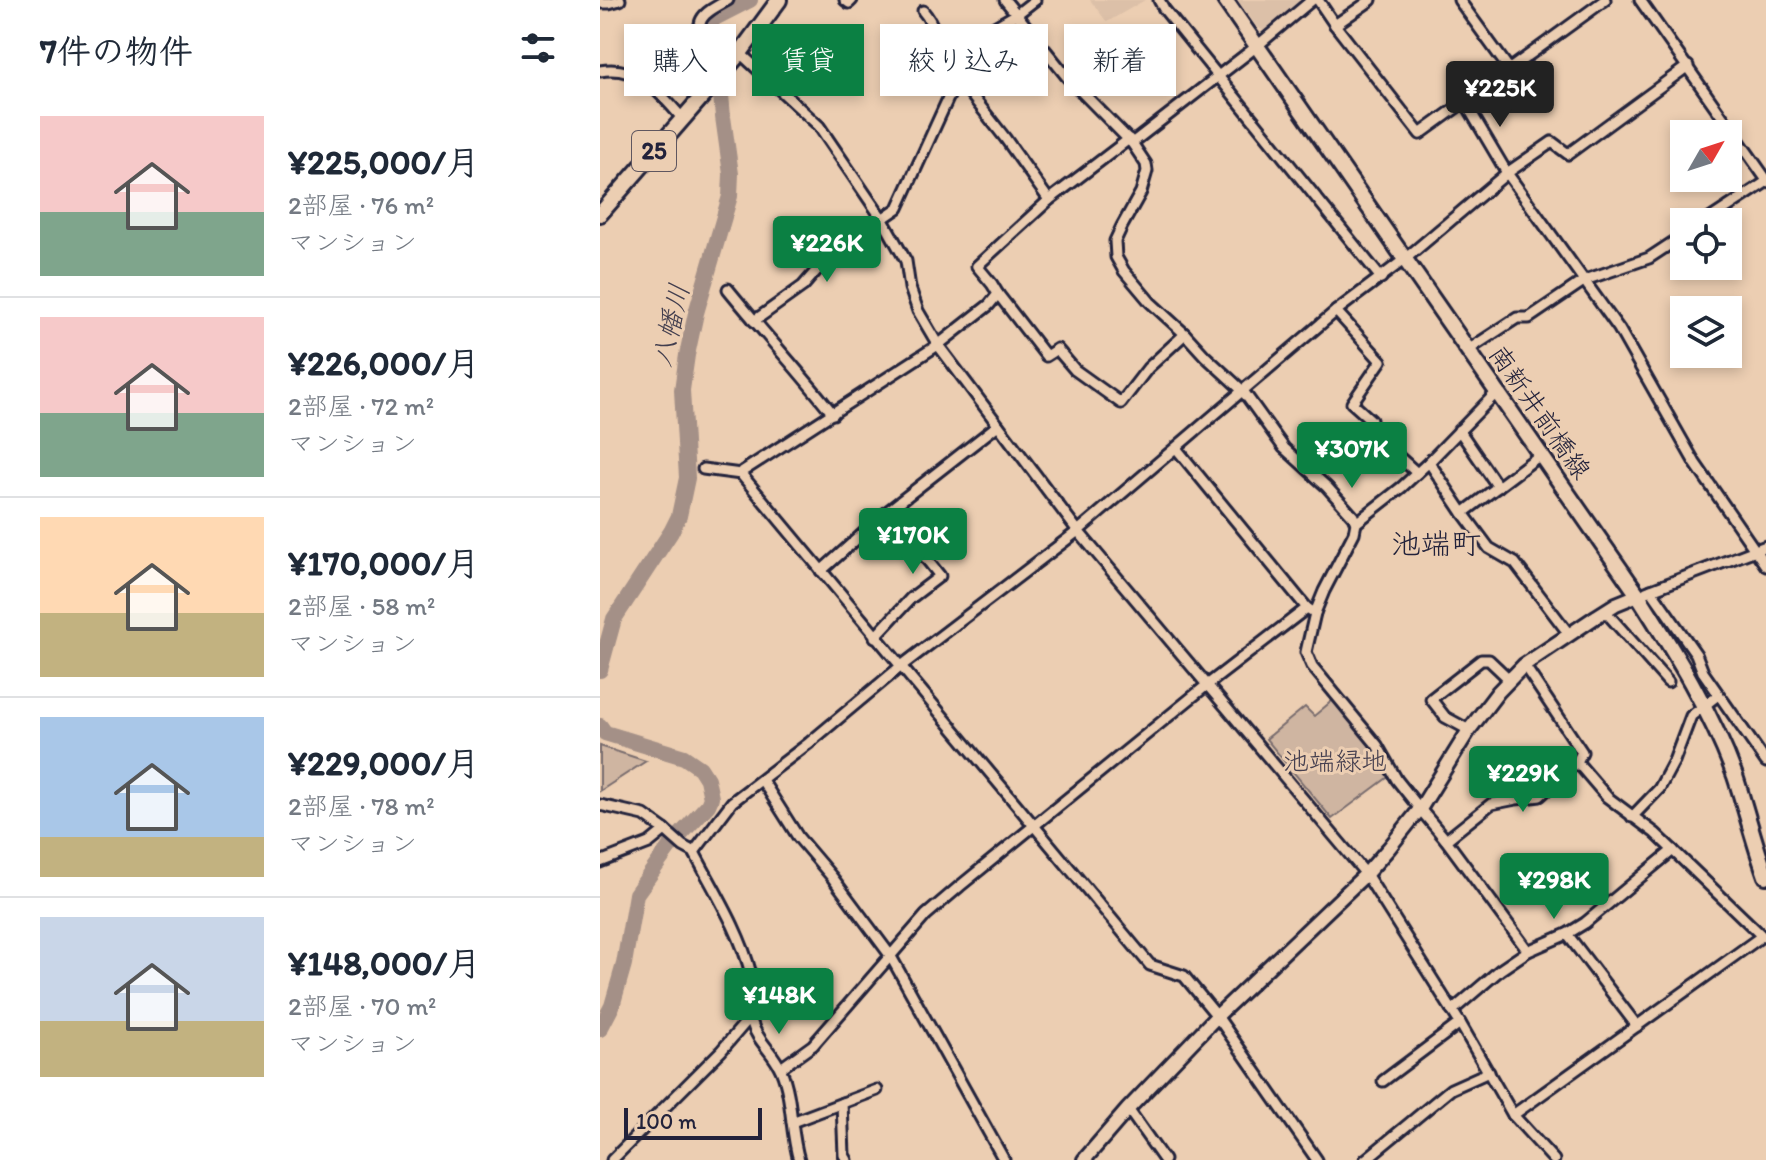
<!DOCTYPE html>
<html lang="ja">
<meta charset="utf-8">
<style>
body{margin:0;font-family:Itim,"Klee One",sans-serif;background:#f2f2f3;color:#1f2937;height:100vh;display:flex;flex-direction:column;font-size:30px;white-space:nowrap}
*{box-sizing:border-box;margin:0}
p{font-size:26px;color:#747a83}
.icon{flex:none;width:44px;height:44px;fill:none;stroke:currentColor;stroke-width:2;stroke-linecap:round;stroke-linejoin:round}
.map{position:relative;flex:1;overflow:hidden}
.panel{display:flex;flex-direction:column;background:#fff;width:600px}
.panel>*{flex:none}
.guide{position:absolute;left:24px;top:24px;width:760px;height:72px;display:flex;gap:16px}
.needle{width:52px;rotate:51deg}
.controls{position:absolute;left:1070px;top:120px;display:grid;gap:16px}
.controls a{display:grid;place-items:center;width:72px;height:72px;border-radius:0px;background:#fff;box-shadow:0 4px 12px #0003;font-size:40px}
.scale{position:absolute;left:24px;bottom:20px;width:138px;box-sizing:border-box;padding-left:8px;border:4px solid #22223b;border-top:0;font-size:22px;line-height:28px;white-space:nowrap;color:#22223b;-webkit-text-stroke:6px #ecceb2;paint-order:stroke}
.price{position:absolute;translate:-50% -68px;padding:0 18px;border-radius:8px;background:#0b8043;color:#fff;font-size:26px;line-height:52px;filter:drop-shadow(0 2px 4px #0008)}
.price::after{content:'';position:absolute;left:50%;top:48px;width:24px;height:18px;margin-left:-12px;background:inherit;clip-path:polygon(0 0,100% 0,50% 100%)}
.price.active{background:#222;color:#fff}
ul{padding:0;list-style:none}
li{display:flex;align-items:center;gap:24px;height:200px;padding:0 40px}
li+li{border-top:2px solid #e0e1e3}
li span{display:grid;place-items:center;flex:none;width:224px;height:160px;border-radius:0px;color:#555}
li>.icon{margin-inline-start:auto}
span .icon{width:96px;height:96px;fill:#fffc;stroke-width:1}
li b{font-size:34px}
h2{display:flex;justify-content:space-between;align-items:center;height:96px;padding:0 40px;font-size:34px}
.pill{padding:0 28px;border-radius:0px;background:#fff;box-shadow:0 4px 12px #0003;font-size:28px;line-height:72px}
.pill.active{background:#0b8043;color:#fff}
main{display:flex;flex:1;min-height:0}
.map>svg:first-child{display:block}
.built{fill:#dcc0a8}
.park{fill:#cfb5a1;stroke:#786c6e;stroke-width:2}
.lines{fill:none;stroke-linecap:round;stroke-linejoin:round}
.river{stroke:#a49087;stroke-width:16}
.minor-casing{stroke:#22223b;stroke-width:15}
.tertiary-casing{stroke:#22223b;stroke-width:18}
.secondary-casing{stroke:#22223b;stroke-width:20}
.primary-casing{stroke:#22223b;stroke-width:20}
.minor{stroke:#ecceb2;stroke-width:9}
.tertiary{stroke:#ecceb2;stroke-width:12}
.secondary{stroke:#ecceb2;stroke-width:14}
.primary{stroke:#ecceb2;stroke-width:14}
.labels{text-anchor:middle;stroke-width:6;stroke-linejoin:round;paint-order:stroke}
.shield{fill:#ecceb2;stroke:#5f565f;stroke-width:2}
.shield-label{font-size:24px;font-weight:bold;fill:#22223b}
.street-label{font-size:26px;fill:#22223b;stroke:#ecceb2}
.park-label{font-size:26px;fill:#453f4f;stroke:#ecceb2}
.water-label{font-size:28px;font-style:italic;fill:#423e4e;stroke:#ecceb2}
.quarter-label{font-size:30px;fill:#22223b;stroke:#ecceb2}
</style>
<main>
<section class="panel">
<h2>7件の物件<svg class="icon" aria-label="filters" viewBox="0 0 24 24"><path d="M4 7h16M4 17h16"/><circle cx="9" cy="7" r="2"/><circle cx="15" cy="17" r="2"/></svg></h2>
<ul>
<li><span style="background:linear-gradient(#f6c9c9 60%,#7fa58c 0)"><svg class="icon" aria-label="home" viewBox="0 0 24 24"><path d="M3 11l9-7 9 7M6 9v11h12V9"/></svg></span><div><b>¥225,000/月</b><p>2部屋 · 76 m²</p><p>マンション</p></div></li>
<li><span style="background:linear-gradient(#f6c9c9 60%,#7fa58c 0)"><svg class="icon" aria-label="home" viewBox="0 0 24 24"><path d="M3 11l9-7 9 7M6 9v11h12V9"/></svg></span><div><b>¥226,000/月</b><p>2部屋 · 72 m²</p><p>マンション</p></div></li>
<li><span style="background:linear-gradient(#ffd9b3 60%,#c2b280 0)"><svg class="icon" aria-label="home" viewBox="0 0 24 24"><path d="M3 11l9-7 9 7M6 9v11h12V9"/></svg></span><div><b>¥170,000/月</b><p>2部屋 · 58 m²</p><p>マンション</p></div></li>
<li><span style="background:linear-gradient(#a9c7e8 75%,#c2b280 0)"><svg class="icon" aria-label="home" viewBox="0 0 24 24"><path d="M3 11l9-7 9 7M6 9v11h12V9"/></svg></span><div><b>¥229,000/月</b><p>2部屋 · 78 m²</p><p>マンション</p></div></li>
<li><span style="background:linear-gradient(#c9d6e8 65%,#c2b280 0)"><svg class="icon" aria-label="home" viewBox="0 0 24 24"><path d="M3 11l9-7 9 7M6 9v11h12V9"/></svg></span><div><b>¥148,000/月</b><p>2部屋 · 70 m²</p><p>マンション</p></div></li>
</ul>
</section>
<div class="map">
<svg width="1166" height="1160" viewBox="0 0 1166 1160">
<rect width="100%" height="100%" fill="#ecceb2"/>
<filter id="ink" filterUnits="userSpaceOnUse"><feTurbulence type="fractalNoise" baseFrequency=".0125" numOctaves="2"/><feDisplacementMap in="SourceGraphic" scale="16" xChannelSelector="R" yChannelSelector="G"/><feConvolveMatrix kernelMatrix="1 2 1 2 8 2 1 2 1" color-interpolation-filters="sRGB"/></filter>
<g filter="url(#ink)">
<g class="built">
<path d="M490,0h55l-38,22z"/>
<path d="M638,0h68l-38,33 -11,-6z"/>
</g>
<g class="park">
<path d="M733,700l40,45 18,30 -59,44 -66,-80 39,-32 9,9z"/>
<path d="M0,746l46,15 -46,30z"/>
</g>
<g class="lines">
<g class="river">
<path d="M0,670l14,-51 57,-87 8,-16 8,-38 -5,-88 5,-35 9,-42 34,-117 1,-22 -8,-57 -5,-56 -11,-27 6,-15 37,-19"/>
<path d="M0,726l5,7 79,24 16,11 7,11 4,19 -3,7 -37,40 -35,49 -12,70 -12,42 -12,23"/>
</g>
<defs>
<g id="minor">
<path d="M245,0l4,3 3,-3"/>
<path d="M405,0l62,77 65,66 125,-97 55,-46"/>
<path d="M559,0l5,9 217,269"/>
<path d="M718,0l17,25 85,109 185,-134"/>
<path d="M859,0l50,69"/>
<path d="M1040,0l126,179"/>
<path d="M0,3h9l11,-3"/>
<path d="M323,11c16,19 12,32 17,54 2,8 9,15 14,22"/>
<path d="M735,25l36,-25"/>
<path d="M140,53l79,73 64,94 23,41 4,27 8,23 20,34 140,186 288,343 94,149 53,92 41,45"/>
<path d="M0,71c38,-7 60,22 82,47"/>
<path d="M40,78l10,-16 22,-19h7l13,18"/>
<path d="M358,78l47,60 44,62"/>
<path d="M55,88l48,-36c-8,-34 -4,-36 25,-52"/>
<path d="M865,102l42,71 112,156 76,134 71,103"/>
<path d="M529,139l-80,61 -72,66 15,18 6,10 -9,11 -51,40 -195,126 -2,3 409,491 34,11 33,40 100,144"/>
<path d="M532,143l14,21 1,7 -6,21 -19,34 -7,15 1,16 8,14 26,31 35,32 20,22 38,35 41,57 43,39 26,29 3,7 -2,10 -30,58 -9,22 -9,39 6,14 65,79 20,35 23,29 26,31 82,111"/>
<path d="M1105,222l61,-40"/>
<path d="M128,289c34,42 71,82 105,125"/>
<path d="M398,294l48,62 11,-7 18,21 46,33 27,-35 37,-34"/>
<path d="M736,311l45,50 -29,42 19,17 -2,10 48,43"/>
<path d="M154,321l49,-35 20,-23 24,-20 51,-35 69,-151 12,-21 38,-22 18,-14"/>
<path d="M868,350l49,-32h12l56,-38 64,-22 35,-23"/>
<path d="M897,392l-68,70 34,51 77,-58"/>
<path d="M859,430l39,57"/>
<path d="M576,448l131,160"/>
<path d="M103,469l38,5"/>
<path d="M863,513l26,35 26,15 54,71"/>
<path d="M756,523l46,-36 27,-25"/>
<path d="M221,571l67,-60 110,-86"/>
<path d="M1051,590l45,64 7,18 63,90"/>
<path d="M1046,592l120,-46"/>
<path d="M1005,611l63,71"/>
<path d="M275,637l36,-39 29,-22 -52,-65"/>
<path d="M869,730l-24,-13 -14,-18 50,-39h8l21,20"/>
<path d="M162,780l36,57 34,40 58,78 114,205"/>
<path d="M0,805l44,10 21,15"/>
<path d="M1032,817l27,-28 15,-28 17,-45 27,-21"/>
<path d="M846,840l45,-36 25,-5 24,-3 37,-34"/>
<path d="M94,852l38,-50 77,-59 91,-76 178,-136 258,-220 69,-52 102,-86 45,-31 16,12 120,-88"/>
<path d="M0,862l49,-19 16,-13 18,16 11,6c21,40 46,79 57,122 4,16 -3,33 1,49 5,18 22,30 29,47 12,28 9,61 18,90"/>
<path d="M967,934l70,92"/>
<path d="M852,1011l48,-41 28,-19 39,-17 18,-11 88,-73"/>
<path d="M181,1068l32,-23 113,-130 34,-29 247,-201 100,-77 8,5"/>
<path d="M783,1081l77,-58"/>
<path d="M242,1103l2,52 3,5"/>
<path d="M528,1109l36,51"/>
<path d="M913,1115l249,-179 -107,-103 -48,-36 -30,-35 5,-10 -58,-87"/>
<path d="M192,1122l85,-32"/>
<path d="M12,1160l109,-109 29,-34"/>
<path d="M765,1160l86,-71 38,-17"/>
</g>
<path id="tertiary" d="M484,1160l44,-51 89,-93 149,-142 23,-26 31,-39 49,-79 29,-38 26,-27 73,-49 19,-12 22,-9"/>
<path id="secondary" d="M625,0l413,595c37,58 73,116 97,181 11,33 19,67 31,100"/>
<path id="primary" d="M0,214l140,-161 39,-53"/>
</defs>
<use href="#minor" class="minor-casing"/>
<use href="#tertiary" class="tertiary-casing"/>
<use href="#secondary" class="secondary-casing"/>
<use href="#primary" class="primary-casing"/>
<use href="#minor" class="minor"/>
<use href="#tertiary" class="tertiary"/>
<use href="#secondary" class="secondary"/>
<use href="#primary" class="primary"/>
</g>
</g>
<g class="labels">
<rect class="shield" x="32" y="131" width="44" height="40" rx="6"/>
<g class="shield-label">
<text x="54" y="159">25</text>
</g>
<g class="street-label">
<text transform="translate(940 412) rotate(55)" y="9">南新井前橋線</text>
</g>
<g class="park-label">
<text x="735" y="770">池端緑地</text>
</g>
<g class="water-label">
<text transform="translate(70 325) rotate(-77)" y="10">八幡川</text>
</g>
<g class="quarter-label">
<text x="836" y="554">池端町</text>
</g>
</g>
</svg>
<div class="controls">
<a><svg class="needle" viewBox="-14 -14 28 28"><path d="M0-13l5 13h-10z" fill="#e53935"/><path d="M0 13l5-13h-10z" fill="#747a83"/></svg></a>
<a><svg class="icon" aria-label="locate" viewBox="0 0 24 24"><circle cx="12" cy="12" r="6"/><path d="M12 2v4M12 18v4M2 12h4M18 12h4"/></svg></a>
<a><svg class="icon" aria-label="layers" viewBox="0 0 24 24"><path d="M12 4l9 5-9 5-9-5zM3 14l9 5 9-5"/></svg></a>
</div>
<div class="scale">100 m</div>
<b class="price active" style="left:900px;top:129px">¥225K</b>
<b class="price" style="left:227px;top:284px">¥226K</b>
<b class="price" style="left:752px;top:490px">¥307K</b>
<b class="price" style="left:313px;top:576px">¥170K</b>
<b class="price" style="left:923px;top:814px">¥229K</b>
<b class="price" style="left:954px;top:921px">¥298K</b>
<b class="price" style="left:179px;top:1036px">¥148K</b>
<div class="guide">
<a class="pill">購入</a>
<a class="pill active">賃貸</a>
<a class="pill">絞り込み</a>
<a class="pill">新着</a>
</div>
</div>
</main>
